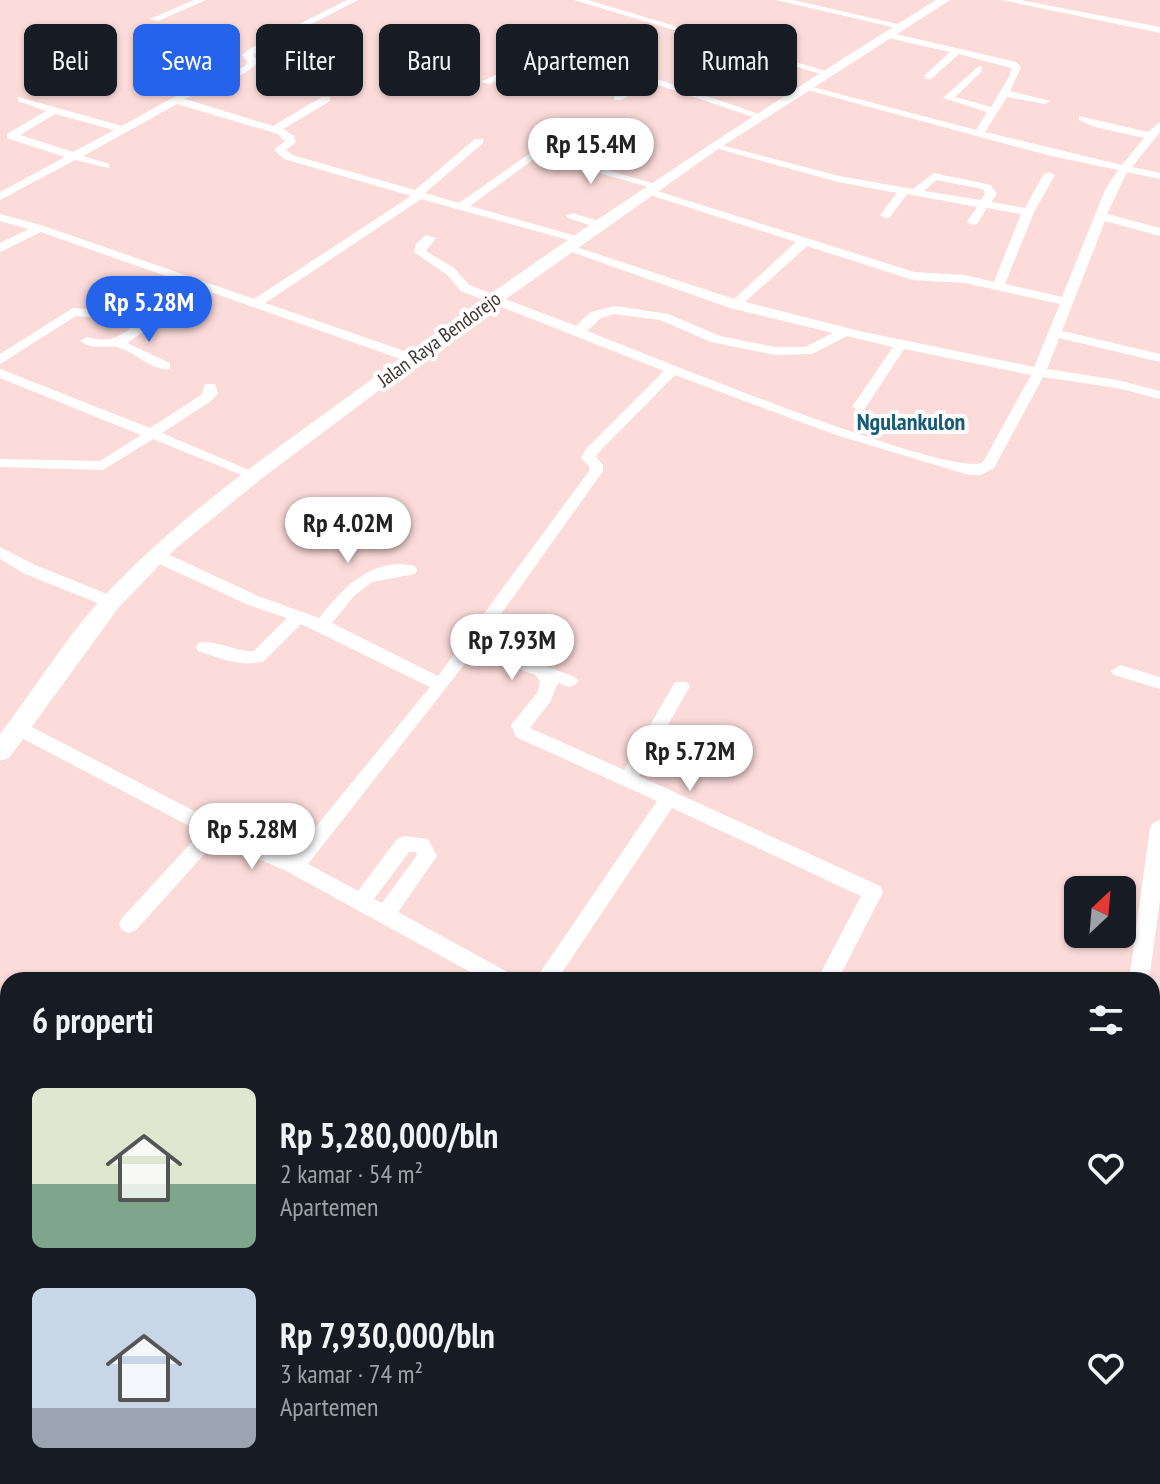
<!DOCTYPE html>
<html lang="id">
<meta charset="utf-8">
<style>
body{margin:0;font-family:"PT Sans Narrow",sans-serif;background:#242831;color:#f1f3f6;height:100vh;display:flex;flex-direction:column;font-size:30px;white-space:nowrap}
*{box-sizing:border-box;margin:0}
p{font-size:26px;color:#9ea1a6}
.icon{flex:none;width:44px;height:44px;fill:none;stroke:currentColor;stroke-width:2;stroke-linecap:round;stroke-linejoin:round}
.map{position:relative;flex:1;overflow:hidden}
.drawer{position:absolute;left:0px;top:972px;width:1160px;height:512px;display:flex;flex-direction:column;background:#171b24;border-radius:24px 24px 0 0;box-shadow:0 2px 6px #0004}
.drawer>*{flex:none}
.top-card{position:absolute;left:24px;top:24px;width:1112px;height:72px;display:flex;gap:16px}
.needle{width:52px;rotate:26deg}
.buttons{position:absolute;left:1064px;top:876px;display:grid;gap:16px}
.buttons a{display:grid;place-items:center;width:72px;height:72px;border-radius:12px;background:#171b24;box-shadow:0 2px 6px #0004;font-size:40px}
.price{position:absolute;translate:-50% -68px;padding:0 18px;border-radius:28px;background:#fff;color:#222;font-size:26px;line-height:52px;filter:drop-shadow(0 2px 4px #0008)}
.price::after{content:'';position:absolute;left:50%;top:48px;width:24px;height:18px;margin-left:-12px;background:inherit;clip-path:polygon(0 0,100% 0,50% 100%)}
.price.current{background:#2563eb;color:#fff}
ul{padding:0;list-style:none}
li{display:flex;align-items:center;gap:24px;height:200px;padding:0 32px}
li span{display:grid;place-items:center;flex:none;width:224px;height:160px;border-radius:12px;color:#555}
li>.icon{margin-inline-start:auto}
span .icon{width:96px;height:96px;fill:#fffc;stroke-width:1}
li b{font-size:34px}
h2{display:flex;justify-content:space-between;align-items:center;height:96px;padding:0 32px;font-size:34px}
.chip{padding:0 28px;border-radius:12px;background:#171b24;box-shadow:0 2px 6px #0004;font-size:28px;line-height:72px}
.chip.current{background:#2563eb;color:#fff}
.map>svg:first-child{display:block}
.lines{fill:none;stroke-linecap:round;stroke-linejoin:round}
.street{fill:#fff;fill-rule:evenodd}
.secondary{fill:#fff;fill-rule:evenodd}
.labels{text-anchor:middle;stroke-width:8;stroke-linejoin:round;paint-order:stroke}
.far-street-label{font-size:20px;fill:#3d3131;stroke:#fff}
.far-quarter-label{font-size:24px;font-weight:bold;fill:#165b78;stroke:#fff}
</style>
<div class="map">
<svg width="1160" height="1484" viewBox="0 0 1160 1484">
<rect width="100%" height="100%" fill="#fcdcdb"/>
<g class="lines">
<g class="street">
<path d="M194,0h12l-48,21 -8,-2z"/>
<path d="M347,0h11l-101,52 -4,3 5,7c-14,17 -53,26 -73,37l88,27 49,-29h8v4l-47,28 11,7 2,6 -10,8 6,5 123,35 60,-51h8v4l-58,50 34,10 77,-54 126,37 -6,3 -118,-33 -68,50 113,32v6l-162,-45 -156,104 151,52v6h-10l-201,-71 -78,53 43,20v6c-20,2 -35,-18 -53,-22 -14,-2 -24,3 -37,-6l7,-4c19,5 27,3 43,-8l-32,-11 -22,-2 -76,48v-10l73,-46 27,2 38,13 56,-37 -153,-54 -41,20v-9l29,-14 -29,-8v-7l44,12 210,73 157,-103 -127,-37 -10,-9 11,-9 -7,-7 -101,-30 -94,52 26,8v4l-34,-8 -75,40v-8l65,-35 -58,-19v-4l39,-23 -28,-10v-4l104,29 77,-43 45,-16 4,-5 -6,-7 9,-7zM55,114l59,16 -41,22 -53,-17z"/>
<path d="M574,0h14l244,73 -8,2z"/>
<path d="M776,0h17l113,26 -5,3z"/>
<path d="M1002,0h18l140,27v6z"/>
<path d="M887,32l129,30 5,5 -11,24 40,10 -5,3 -38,-7 -22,35 137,33 22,-27 -49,-11 -16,-7v-4l69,16 12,-10v10l-28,35 28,6v6l-33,-7 -20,42 53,14v8l-55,-15 -43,110 98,23v8l-101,-24 -12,31 70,11 43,11v8l-43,-11 -74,-11 -49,91 -13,7h-12l-133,-40 -161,-60 -78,79 -1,3 7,8v6l-122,171 94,35 3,4 -3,4 -6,2 -11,-4 -8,19 -20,26 94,42 51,-88h12l3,4 -51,90 241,110 3,6 -45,88h-21l44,-84 -189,-88 -115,172h-22l122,-179 -141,-64 -5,-12 27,-33 2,-11 -5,-6 -61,-23 -166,212 50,27 39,-52 7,-3 24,3 9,17 -39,56 113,62 3,6h-29l-197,-108 -71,-32 -81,90 -7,3 -7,-3 -3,-6 3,-6 79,-86 -189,-99 -3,-5 3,-5h12l197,102 71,31 138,-169 -129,-63 -37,37c-23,7 -44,-3 -66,-10l-2,-4 2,-4c18,-4 37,9 56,8l33,-33 -41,-14 -95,-44 -2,-4 2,-4h12l95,44 61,22c24,-30 53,-62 96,-52l2,4 -2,4 -43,8 -17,13 -23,28 106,53 151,-205v-5l-8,-8 5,-9 78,-78 -203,-80 -15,-17 -32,-22 2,-8 10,-9 10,3 -10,13 28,17 15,17 107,41 15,-14 23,-6 54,8 52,22 55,11h30l28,-14 -103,-25 -167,-59 10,-3 161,53 62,-57 -152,-49v-4l4,-1 266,84 51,3 29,7 27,-68 -34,-6 -10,16 -4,1 -6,-3 10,-15 -70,-13 -17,23 -4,1 -6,-3 17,-22 -59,-11 -130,-36 5,-3 126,33 74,13 21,-16 57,12 6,9 -6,8 34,6 18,-33 6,-3 6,3 -21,37 -29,72 57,13 43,-107 13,-20 -71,-15 -247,-67 5,-3 171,45 11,-18 -44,-14 36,-32 3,1v4l-27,26 36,10 18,-30 2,-9 -52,-14 -28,25h-6v-4l25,-23 -66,-15 -2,-2zM936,180l47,9 2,5 -4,6 -57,-9zM807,246l106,34 52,3 95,21 -26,63 -175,-36 -114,-29zM614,314l46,6 51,22 64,13 37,-1 35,-18 46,11 -41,60 7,4 5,-1 40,-61 127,26 -48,87c-29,19 -346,-112 -396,-131l14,-13zM409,852h7l1,3 -35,48 -8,-4z"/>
<path d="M529,58h51l36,7 149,51 -9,2 -107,-36 -27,18h-8v-4l26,-17 -60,-15h-49l-41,20 -9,-2z"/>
<path d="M572,213l33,10 2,2 -6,4 -33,-11 -2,-2z"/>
<path d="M0,369l150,59 51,-33 4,-11h10l3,9 -7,8 -49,32 99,42 -2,3h-10l-96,-39 -50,31 -103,-3v-8l100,2 41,-26 -141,-57z"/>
<path d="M0,547l35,18 82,33 2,4 -8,6 -6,-2 -82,-33 -23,-14z"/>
<path d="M1120,665l40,12v12l-46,-14 -3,-4z"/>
<path d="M1160,820v80l-11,80h-20l21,-152 3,-5z"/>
<path d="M1152,1055l8,3v24l-8,-3z"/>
<path d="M1160,1114v61l-8,3v-61z"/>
<path d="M0,1135l8,3v24l-8,-3z"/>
<path d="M1152,1304l8,4v26l-8,-4z"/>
<path d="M28,1476h29l-3,8h-30z"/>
<path d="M401,1476h35l4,8h-36z"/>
<path d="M897,1476h26l-2,8h-28z"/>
</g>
<path class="secondary" d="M936,0h14l-232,149 -301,213 -156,117 -86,70 -56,58 -110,151 -9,3v-27c34,-44 68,-100 106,-140 76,-81 169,-144 258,-209 185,-137 377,-263 572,-385z"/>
</g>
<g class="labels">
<g class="far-street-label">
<text transform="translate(439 339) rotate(-36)" y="7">Jalan Raya Bendorejo</text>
</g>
<g class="far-quarter-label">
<text x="911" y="430">Ngulankulon</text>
</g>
</g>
</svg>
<div class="buttons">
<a><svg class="needle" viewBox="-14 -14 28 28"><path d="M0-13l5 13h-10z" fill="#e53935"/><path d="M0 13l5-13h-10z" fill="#9ea1a6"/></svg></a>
</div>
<b class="price" style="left:591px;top:186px">Rp 15.4M</b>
<b class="price current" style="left:149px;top:344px">Rp 5.28M</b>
<b class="price" style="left:348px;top:565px">Rp 4.02M</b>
<b class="price" style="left:512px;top:682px">Rp 7.93M</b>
<b class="price" style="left:690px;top:793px">Rp 5.72M</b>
<b class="price" style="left:252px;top:871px">Rp 5.28M</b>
<div class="top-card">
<a class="chip">Beli</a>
<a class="chip current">Sewa</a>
<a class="chip">Filter</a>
<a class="chip">Baru</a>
<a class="chip">Apartemen</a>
<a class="chip">Rumah</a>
</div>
<section class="drawer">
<h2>6 properti<svg class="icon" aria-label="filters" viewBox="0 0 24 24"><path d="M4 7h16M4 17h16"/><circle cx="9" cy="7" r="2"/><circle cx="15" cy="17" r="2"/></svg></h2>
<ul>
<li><span style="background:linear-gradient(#dfe7d0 60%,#7fa58c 0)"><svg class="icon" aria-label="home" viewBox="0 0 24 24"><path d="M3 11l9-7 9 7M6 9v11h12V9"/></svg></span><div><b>Rp 5,280,000/bln</b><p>2 kamar · 54 m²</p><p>Apartemen</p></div><svg class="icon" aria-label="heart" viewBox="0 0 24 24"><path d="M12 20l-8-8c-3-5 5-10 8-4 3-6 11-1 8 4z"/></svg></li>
<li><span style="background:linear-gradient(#c9d6e8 75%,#9aa5b1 0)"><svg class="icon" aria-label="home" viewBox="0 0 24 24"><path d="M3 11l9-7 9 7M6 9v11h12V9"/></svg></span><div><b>Rp 7,930,000/bln</b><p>3 kamar · 74 m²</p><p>Apartemen</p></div><svg class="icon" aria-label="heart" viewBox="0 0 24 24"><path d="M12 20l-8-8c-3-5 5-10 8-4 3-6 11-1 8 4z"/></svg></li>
</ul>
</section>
</div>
